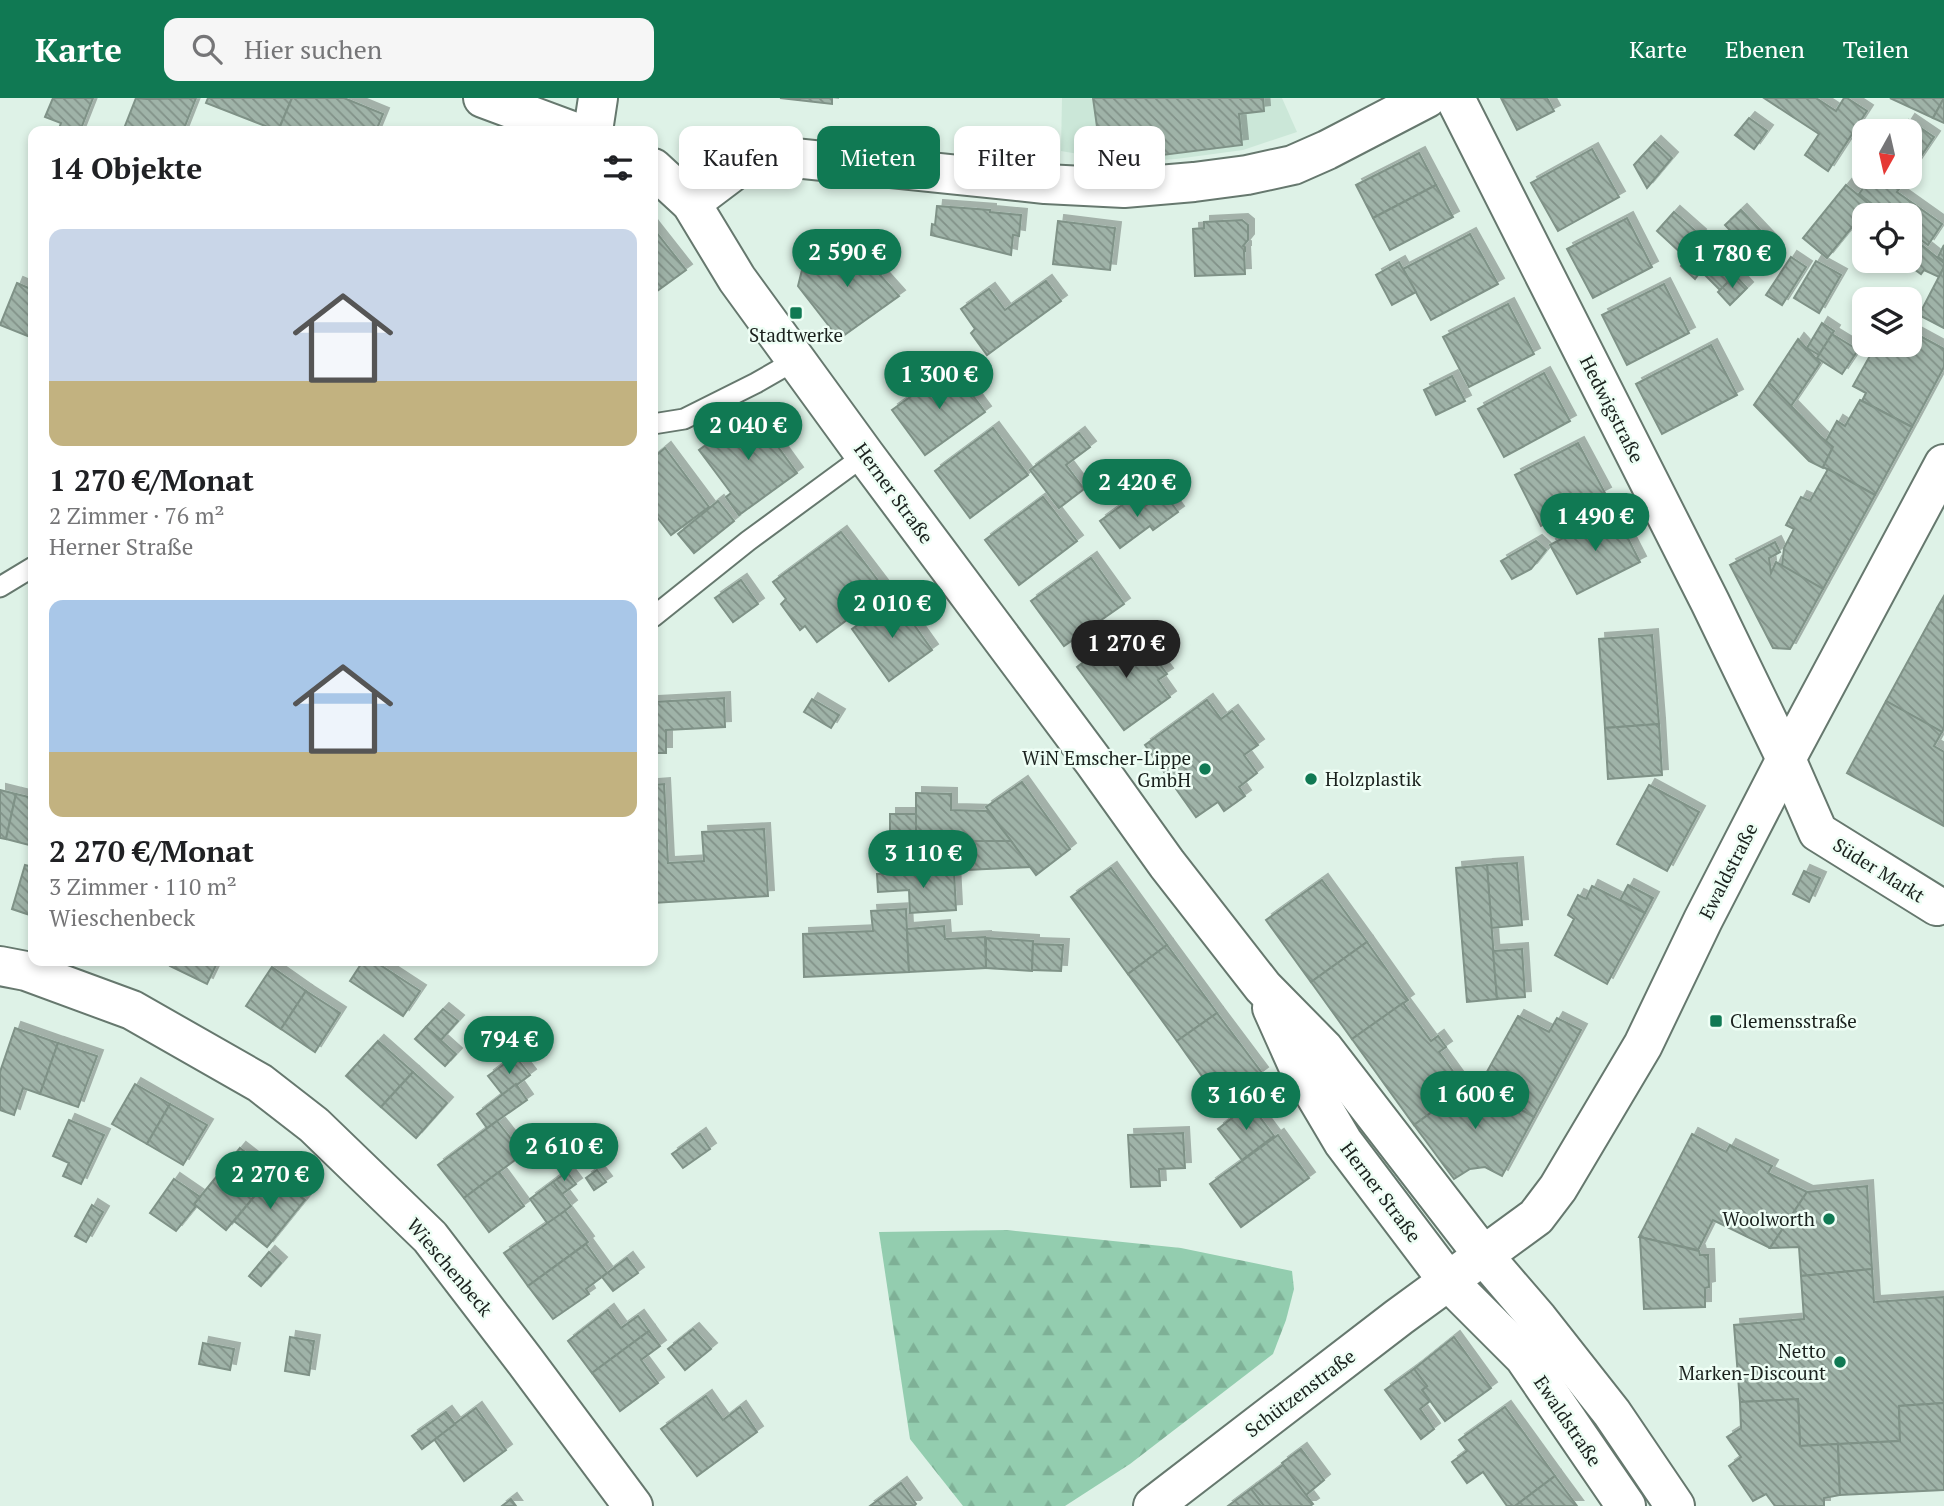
<!DOCTYPE html>
<html lang="de">
<meta charset="utf-8">
<style>
body{margin:0;font-family:"PT Serif",serif;background:#f6f6f6;color:#202124;height:100vh;display:flex;flex-direction:column;font-size:26px;white-space:nowrap}
*{box-sizing:border-box;margin:0}
p{font-size:23px;color:#757577}
.icon{flex:none;width:38px;height:38px;fill:none;stroke:currentColor;stroke-width:2;stroke-linecap:round;stroke-linejoin:round}
.map{position:relative;flex:1;overflow:hidden}
.drawer{position:absolute;left:28px;top:28px;width:630px;height:840px;display:flex;flex-direction:column;background:#fff;border-radius:14px;box-shadow:0 4px 10px #0003}
.drawer>*{flex:none}
.hud{position:absolute;left:679px;top:28px;width:665px;height:63px;display:flex;gap:14px}
.needle{width:46px;rotate:188deg}
.fabs{position:absolute;left:1852px;top:21px;display:grid;gap:14px}
.fabs a{display:grid;place-items:center;width:70px;height:70px;border-radius:14px;background:#fff;box-shadow:0 4px 10px #0003;font-size:35px}
.price{position:absolute;translate:-50% -60px;padding:0 16px;border-radius:24px;background:#107953;color:#fff;font-size:23px;line-height:46px;filter:drop-shadow(0 2px 4px #0008)}
.price::after{content:'';position:absolute;left:50%;top:42px;width:21px;height:16px;margin-left:-10px;background:inherit;clip-path:polygon(0 0,100% 0,50% 100%)}
.price.selected{background:#222;color:#fff}
ul{padding:0;list-style:none}
li{display:grid;align-content:center;gap:14px;height:371px;padding:0 21px}
li span{display:grid;place-items:center;height:217px;border-radius:14px;color:#555}
li>.icon{margin-inline-start:auto}
span .icon{width:126px;height:126px;fill:#fffc;stroke-width:1}
li b{font-size:30px}
h2{display:flex;justify-content:space-between;align-items:center;height:84px;padding:0 21px;font-size:30px}
.tag{padding:0 24px;border-radius:14px;background:#fff;box-shadow:0 4px 10px #0003;font-size:24px;line-height:63px}
.tag.selected{background:#107953;color:#fff}
header{display:flex;align-items:center;gap:42px;box-sizing:border-box;height:98px;padding:0 35px;background:#107953;color:#fff}
header strong{font-size:33px}
nav{display:flex;gap:38px;margin-inline-start:auto;font-size:24px}
.search{width:490px;height:63px;background:#f6f6f6;display:flex;align-items:center;gap:18px;box-sizing:border-box;padding:0 24px;border-radius:14px;color:#757577;font-size:26px}
.map>svg:first-child{display:block}
.built{fill:#cbe7d8}
.forest{fill:url(#forest-firs)}
.building{fill:url(#building-back-hatch);stroke:#7f9287;stroke-width:2;filter:url(#shadow)}
.lines{fill:none;stroke-linecap:round;stroke-linejoin:round}
.service-casing{stroke:#66786e;stroke-width:23}
.minor-casing{stroke:#66786e;stroke-width:42}
.tertiary-casing{stroke:#66786e;stroke-width:42}
.secondary-casing{stroke:#66786e;stroke-width:42}
.service{stroke:#fff;stroke-width:19}
.minor{stroke:#fff;stroke-width:38}
.tertiary{stroke:#fff;stroke-width:38}
.secondary{stroke:#fff;stroke-width:38}
.poi-dot{fill:#107953;stroke:#eefef5;stroke-width:2.5}
.labels{text-anchor:middle;stroke-width:5;stroke-linejoin:round;paint-order:stroke}
.poi-label{font-size:19px;fill:#1a211d;stroke:#eefef5;text-anchor:end}
.street-label{font-size:19px;fill:#1a211d;stroke:#eefef5}
</style>
<header>
<strong>Karte</strong>
<div class="search"><svg class="icon" aria-label="search" viewBox="0 0 24 24"><circle cx="10" cy="10" r="6"/><path d="M15 15l6 6"/></svg>Hier suchen</div>
<nav><a>Karte</a><a>Ebenen</a><a>Teilen</a></nav>
</header>
<div class="map">
<svg width="1944" height="1408" viewBox="0 0 1944 1408">
<defs>
<pattern id="forest-firs" width="22" height="20" patternUnits="userSpaceOnUse" patternTransform="scale(1.75)"><rect width="22" height="20" fill="#93cdaf"/><path d="M5 1l3.5 6h-7zM16 11l3.5 6h-7z" fill="#7eb096"/></pattern>
<pattern id="building-back-hatch" width="6" height="6" patternUnits="userSpaceOnUse" patternTransform="scale(1.75)"><rect width="6" height="6" fill="#9fb3a8"/><path d="M-1 5l2 2M0 0l6 6M5-1l2 2" fill="none" stroke="#819188"/></pattern>
<filter id="shadow"><feDropShadow dx="6" dy="-6" stdDeviation="0" flood-color="#0004"/></filter>
</defs>
<rect width="100%" height="100%" fill="#def2e7"/>
<path class="built" d="M1062,0h220l15,34 -54,18 -67,9 -51,3 -64,-11z"/>
<path class="forest" d="M1007,1132l174,18 111,23 2,18 -8,31 -13,34 -143,110 -65,42h-102l-53,-67 -31,-207z"/>
<g class="building">
<path d="M53,0h40l-13,33h-22l3,-8 -16,-6z"/>
<path d="M136,0l11,1 49,-1 -13,33h-60z"/>
<path d="M208,0h84l-14,33 -72,-28z"/>
<path d="M292,0h52l39,16 -7,17h-98z"/>
<path d="M780,0h52v6z"/>
<path d="M1093,0h170l1,13 -25,3 3,31 -111,14 -3,-29 -30,4z"/>
<path d="M1501,0h46l7,13 -37,19z"/>
<path d="M1764,0h52l20,13 8,-13h3l20,13 -39,60 -23,-16 14,-21z"/>
<path d="M1890,0h54l-11,20z"/>
<path d="M1944,0v25l-11,-5z"/>
<path d="M1749,20l18,13 -13,18 -19,-14z"/>
<path d="M1909,22l25,17 -25,37v-43h-7z"/>
<path d="M1655,44l17,16 -25,30 -13,-23z"/>
<path d="M1592,51l27,48 -61,34 -27,-48z"/>
<path d="M1419,55l17,32 -63,33 -17,-33z"/>
<path d="M1871,79h37l-11,15 45,32 -14,21 -19,-14v-16h-22l-28,-21z"/>
<path d="M1436,87l17,32 -63,33 -17,-32z"/>
<path d="M1846,87l24,20 -43,53 -24,-20z"/>
<path d="M937,108l53,4v2l31,3 -2,21 -6,-1 -2,20 -80,-20 1,-11 3,1z"/>
<path d="M1741,112l33,35 -16,15 -33,-35z"/>
<path d="M1674,114l26,23 -18,19 -25,-23z"/>
<path d="M1627,120l25,49 -59,31 -26,-49z"/>
<path d="M1242,122l6,5v15l-5,6 2,1v4h-1l1,23 -50,2 -2,-47 11,-1v-6z"/>
<path d="M1058,123l57,7 -5,42 -57,-6z"/>
<path d="M653,130l33,42 -33,24z"/>
<path d="M1470,136l28,50 -67,36 -28,-51z"/>
<path d="M1909,137l35,28v4l-5,10 -15,-7 -3,4 -18,-13h6z"/>
<path d="M859,146l9,12 7,-4 12,17 -7,6 19,21 -60,43 -41,-53 4,-16z"/>
<path d="M1701,146l34,31 -15,15 -19,-19 -6,8 -14,-13z"/>
<path d="M1944,147v16l-6,-4z"/>
<path d="M1791,159l15,10 -24,38 -16,-10z"/>
<path d="M1816,163l25,14 -22,38 -25,-15z"/>
<path d="M1399,164l17,30 -24,13 -16,-30z"/>
<path d="M1944,169v61l-25,-13z"/>
<path d="M1735,177l12,13 -17,17 -12,-13z"/>
<path d="M1046,183l15,20 -74,54 -16,-22 4,-4 -14,-20 28,-20 16,21z"/>
<path d="M17,185l16,7v39l-3,8 -30,-12z"/>
<path d="M1664,186l25,49 -62,32 -25,-50z"/>
<path d="M1508,206l26,50 -65,33 -26,-50z"/>
<path d="M1822,225l12,8 -15,24 -12,-7z"/>
<path d="M1909,232l35,19v18l-32,60 -50,-26 4,-8 -13,-7 23,-41h33z"/>
<path d="M1832,236l26,16 -16,24 -25,-16z"/>
<path d="M1798,241l22,24 -29,43 -22,-23z"/>
<path d="M1711,247l26,50 -75,39 -26,-50z"/>
<path d="M952,269l33,45 -60,43 -33,-45z"/>
<path d="M1544,275l26,48 -66,36 -26,-48z"/>
<path d="M1452,278l13,25 -29,14 -12,-25z"/>
<path d="M1769,285l51,53 13,11 -10,21 -14,-7 -55,-56z"/>
<path d="M1860,302l52,27 -37,68 -52,-28 10,-20 -7,-6 11,-20 8,5z"/>
<path d="M752,313l45,62 -58,42 -13,-18 5,-4 -32,-43z"/>
<path d="M993,330l35,47 -58,43 -35,-47z"/>
<path d="M1079,335l11,14 -24,18 18,24 -25,19 -29,-38z"/>
<path d="M1578,345l27,50 -64,33 -26,-51z"/>
<path d="M665,350l44,59 -38,28 -18,-23v-54z"/>
<path d="M1828,371l47,26 -52,94 -41,-23 2,-18 10,-19 -8,-4 15,-28 9,4z"/>
<path d="M1164,395l14,19 -25,18 -3,-4 -30,22 -20,-27 29,-21 9,11z"/>
<path d="M1043,399l34,44 -58,44 -34,-45z"/>
<path d="M718,403l16,20 -40,32 -16,-19z"/>
<path d="M1614,413l26,51 -63,32 -27,-49z"/>
<path d="M841,434l45,59 -69,51 -12,-16 -5,4 -19,-26 5,-5 -13,-17z"/>
<path d="M1536,443l10,9 -15,19 -19,10 -11,-18z"/>
<path d="M1775,444l5,10 -11,6 2,15 5,-11 47,27 -33,60 -17,-1 -43,-83z"/>
<path d="M1091,460l33,46 -60,42 -33,-45z"/>
<path d="M741,482l17,24 -25,18 -18,-24z"/>
<path d="M1944,498v16l-7,-4z"/>
<path d="M895,500l37,52 -43,31 -37,-52z"/>
<path d="M1937,510l7,4v116l-2,4 -56,-31z"/>
<path d="M1125,533l14,20 7,-5 21,28 -9,6 12,17 -46,33 -47,-63z"/>
<path d="M1652,537l7,89 -54,4 -6,-89z"/>
<path d="M724,600l1,29 -59,3v23h-13v-51z"/>
<path d="M812,601l27,16 -8,13 -27,-16z"/>
<path d="M1207,602l14,19 11,-8 26,34 -14,10 13,18 -18,14 6,9 -21,15 -6,-9 -22,15 -51,-72z"/>
<path d="M1886,603l56,31 -8,14 10,6v74l-97,-53z"/>
<path d="M1659,626l3,51 -54,4 -3,-51z"/>
<path d="M1022,684l48,67 -34,26 -50,-68z"/>
<path d="M664,686l4,79 36,-2 -2,-29 62,-3 4,67 -115,7v-118z"/>
<path d="M1649,687l50,27 -32,59 -50,-27z"/>
<path d="M0,692l16,4 -10,45 -6,-1z"/>
<path d="M916,695l35,1v16l37,1 23,30h-95z"/>
<path d="M16,696l17,4v48l-27,-7z"/>
<path d="M890,716h26v27l-26,-1z"/>
<path d="M924,743h87l19,26 -105,5z"/>
<path d="M1517,765l5,62 -31,3 -4,-63z"/>
<path d="M25,767l8,2v49l-21,-7z"/>
<path d="M1487,767l10,134 -30,3 -11,-134z"/>
<path d="M1111,770l56,77 -39,29 -57,-77z"/>
<path d="M954,773l2,39 -46,3 -1,-23 -31,2 -1,-18z"/>
<path d="M1804,773l16,7 -11,24 -16,-8z"/>
<path d="M1322,782l45,62 -56,40 -45,-62z"/>
<path d="M1628,787l25,13 -8,15 -25,-13z"/>
<path d="M1592,788l53,27 -38,71 -52,-29 19,-36 -6,-4 10,-20 8,4z"/>
<path d="M906,811l3,63 -105,5 -1,-43 70,-3 -2,-20z"/>
<path d="M944,828l1,13 40,-2 1,31 -77,4 -2,-43z"/>
<path d="M986,840l47,3 -1,30 -46,-3z"/>
<path d="M1367,844l41,58 -56,39 -41,-57z"/>
<path d="M1033,846l30,1 -2,26 -29,-1z"/>
<path d="M1167,847l50,68 -40,28 -49,-67z"/>
<path d="M1522,851l3,48 -28,2 -4,-48z"/>
<path d="M172,863h46l-11,23 -37,-18z"/>
<path d="M363,863h11l46,30 -17,25 -53,-35z"/>
<path d="M272,869l34,24 -25,38 -35,-23z"/>
<path d="M306,893l34,22 -25,39 -34,-23z"/>
<path d="M1403,905l28,38 7,-5 8,11 -7,5 26,36 -51,37 -62,-86z"/>
<path d="M443,911l15,12 -17,19 -15,-13z"/>
<path d="M1217,915l45,60 -41,30 -44,-62z"/>
<path d="M1518,918l31,16 8,-14 24,12 -47,87 -55,-31z"/>
<path d="M426,929l30,27 -11,12 -30,-27z"/>
<path d="M15,930l43,15 -18,51 -17,-6 -9,27 -14,-5v-38z"/>
<path d="M378,943l35,31 -32,35 -35,-31z"/>
<path d="M58,945l39,13 -19,51 -38,-13z"/>
<path d="M515,958l15,19 -27,20 -15,-19z"/>
<path d="M413,974l34,31 -31,35 -35,-31z"/>
<path d="M1472,985l62,34 -32,59 -17,-9 -15,2 -16,10 -40,-54z"/>
<path d="M135,986l35,20 -23,40 -35,-20z"/>
<path d="M516,986l11,16 -40,28 -10,-14z"/>
<path d="M170,1006l37,21 -24,40 -36,-21z"/>
<path d="M1250,1006l24,32 -32,24 -24,-31z"/>
<path d="M69,1022l35,15 -23,49 -18,-8 6,-13 -16,-7z"/>
<path d="M497,1023l26,33 -59,44 -26,-33z"/>
<path d="M1183,1035l2,35 -26,1 1,17 -29,1 -3,-52z"/>
<path d="M700,1036l10,15 -27,19 -11,-14z"/>
<path d="M1692,1036l34,18 4,-7 42,21 -4,7 39,19 -37,56 -57,-28 -15,30 -59,-13z"/>
<path d="M1278,1037l31,43 -68,49 -31,-43z"/>
<path d="M240,1050l33,26 -47,56 -32,-26z"/>
<path d="M597,1072l9,12 -12,8 -8,-12z"/>
<path d="M499,1074l25,34 -35,26 -25,-34z"/>
<path d="M567,1074l9,12 -14,10 -9,-12z"/>
<path d="M273,1076l32,26 -38,47 -33,-26z"/>
<path d="M174,1081l26,18 -6,7 2,2 -20,25 -26,-18z"/>
<path d="M553,1084l18,24 -23,18 -18,-25z"/>
<path d="M1867,1088l5,83 -71,7 -2,-29 -29,1 37,-56z"/>
<path d="M92,1107l11,7 -17,30 -11,-6z"/>
<path d="M565,1113l23,31 -60,44 -24,-33z"/>
<path d="M1640,1139l59,14 1,4h8l1,32 -4,1v19l-61,2z"/>
<path d="M586,1146l21,29 -21,16 3,5 -36,25 -25,-33z"/>
<path d="M269,1154l12,11 -20,23 -12,-10z"/>
<path d="M627,1160l11,15 -25,18 -11,-14z"/>
<path d="M1872,1171l2,33 70,-5v106l-45,3 1,35 -100,5 -2,-47 -58,3 -6,-77 70,-6 -3,-43z"/>
<path d="M608,1212l13,18 17,-12 11,15 -57,42 -24,-32z"/>
<path d="M693,1231l18,20 -26,21 -17,-21z"/>
<path d="M649,1233l11,15 -19,14 17,23 -38,28 -28,-38z"/>
<path d="M290,1239l24,4 -5,34 -24,-4z"/>
<path d="M1454,1239l37,51 -46,33 -23,-31 5,-4 -13,-17z"/>
<path d="M203,1245l31,6 -4,21 -31,-6z"/>
<path d="M1414,1271l13,17 -5,4 8,11 -10,8 14,20 -13,10 -36,-49z"/>
<path d="M706,1298l17,24 17,-13 17,25 -60,44 -36,-47z"/>
<path d="M1798,1301l2,47 38,-2 2,51 -16,3v8h-49l-9,-12 -13,7 -24,-35 12,-9 -14,-20 14,-9 -1,-26z"/>
<path d="M1944,1305v87l-104,5 -2,-51 62,-3 -1,-35z"/>
<path d="M1505,1309l50,69 -40,30h-8l-24,-34 -16,11 -15,-21 15,-11 -8,-11z"/>
<path d="M476,1310l30,42 -42,31 -30,-42z"/>
<path d="M446,1314l9,12 -33,25 -10,-13z"/>
<path d="M1301,1351l23,31 -18,15 -24,-32z"/>
<path d="M1283,1367l30,39 -3,2h-46l-13,-17z"/>
<path d="M1555,1378l22,30h-62z"/>
<path d="M901,1385l15,21 -2,2h-44z"/>
<path d="M1251,1391l13,17h-36z"/>
<path d="M511,1401l5,7h-14z"/>
</g>
<g class="lines">
<defs>
<g id="service">
<path d="M653,326l31,-5 72,-36 40,-23"/>
<path d="M0,489l33,-20"/>
<path d="M653,519l95,-76 117,-86"/>
</g>
<g id="minor">
<path d="M1455,0l255,504 76,157 32,73 119,74"/>
<path d="M593,33l5,-33"/>
<path d="M691,105l49,-37 25,-11 280,29 79,4 70,-6 53,-7 46,-10 34,-15 100,-52"/>
<path d="M0,868l26,5 106,39 128,73 54,42 116,112 95,124 108,145"/>
</g>
<g id="tertiary">
<path d="M483,0l89,33"/>
<path d="M653,70l38,35 46,76 128,176 229,307 73,102 96,123 61,62 159,206"/>
<path d="M1272,910l26,58 45,76 105,139"/>
</g>
<g id="secondary">
<path d="M1483,1157l55,64 74,94 63,93"/>
<path d="M1448,1183l76,76 102,149"/>
<path d="M1153,1408l246,-189 137,-100 22,-29 85,-143 60,-125 83,-161 158,-295"/>
</g>
</defs>
<use href="#service" class="service-casing"/>
<use href="#minor" class="minor-casing"/>
<use href="#tertiary" class="tertiary-casing"/>
<use href="#secondary" class="secondary-casing"/>
<use href="#service" class="service"/>
<use href="#minor" class="minor"/>
<use href="#tertiary" class="tertiary"/>
<use href="#secondary" class="secondary"/>
</g>
<g class="poi-dot">
<rect x="789" y="208" width="14" height="14" rx="3.5"/>
<circle cx="1205" cy="671" r="7"/>
<circle cx="1311" cy="681" r="7"/>
<rect x="1709" y="916" width="14" height="14" rx="3.5"/>
<circle cx="1829" cy="1121" r="7"/>
<circle cx="1840" cy="1264" r="7"/>
</g>
<g class="labels">
<g class="poi-label">
<text x="796" y="244" text-anchor="middle">Stadtwerke</text>
<text x="1191" y="667">WiN Emscher-Lippe<tspan x="1191" dy="22">GmbH</tspan></text>
<text x="1325" y="688" text-anchor="start">Holzplastik</text>
<text x="1730" y="930" text-anchor="start">Clemensstraße</text>
<text x="1815" y="1128">Woolworth</text>
<text x="1826" y="1260">Netto<tspan x="1826" dy="22">Marken-Discount</tspan></text>
</g>
<g class="street-label">
<text transform="translate(1612 311) rotate(63)" y="7">Hedwigstraße</text>
<text transform="translate(894 395) rotate(54)" y="7">Herner Straße</text>
<text transform="translate(1879 772) rotate(32)" y="7">Süder Markt</text>
<text transform="translate(1728 773) rotate(-63)" y="7">Ewaldstraße</text>
<text transform="translate(1381 1094) rotate(53)" y="7">Herner Straße</text>
<text transform="translate(450 1169) rotate(50)" y="7">Wieschenbeck</text>
<text transform="translate(1300 1295) rotate(-37)" y="7">Schützenstraße</text>
<text transform="translate(1568 1323) rotate(56)" y="7">Ewaldstraße</text>
</g>
</g>
</svg>
<div class="fabs">
<a><svg class="needle" viewBox="-14 -14 28 28"><path d="M0-13l5 13h-10z" fill="#e53935"/><path d="M0 13l5-13h-10z" fill="#757577"/></svg></a>
<a><svg class="icon" aria-label="locate" viewBox="0 0 24 24"><circle cx="12" cy="12" r="6"/><path d="M12 2v4M12 18v4M2 12h4M18 12h4"/></svg></a>
<a><svg class="icon" aria-label="layers" viewBox="0 0 24 24"><path d="M12 4l9 5-9 5-9-5zM3 14l9 5 9-5"/></svg></a>
</div>
<b class="price" style="left:847px;top:191px">2 590 €</b>
<b class="price" style="left:1732px;top:192px">1 780 €</b>
<b class="price" style="left:939px;top:313px">1 300 €</b>
<b class="price" style="left:748px;top:364px">2 040 €</b>
<b class="price" style="left:1137px;top:421px">2 420 €</b>
<b class="price" style="left:1595px;top:455px">1 490 €</b>
<b class="price" style="left:892px;top:542px">2 010 €</b>
<b class="price selected" style="left:1126px;top:582px">1 270 €</b>
<b class="price" style="left:923px;top:792px">3 110 €</b>
<b class="price" style="left:509px;top:978px">794 €</b>
<b class="price" style="left:1475px;top:1033px">1 600 €</b>
<b class="price" style="left:1246px;top:1034px">3 160 €</b>
<b class="price" style="left:564px;top:1085px">2 610 €</b>
<b class="price" style="left:270px;top:1113px">2 270 €</b>
<div class="hud">
<a class="tag">Kaufen</a>
<a class="tag selected">Mieten</a>
<a class="tag">Filter</a>
<a class="tag">Neu</a>
</div>
<section class="drawer">
<h2>14 Objekte<svg class="icon" aria-label="filters" viewBox="0 0 24 24"><path d="M4 7h16M4 17h16"/><circle cx="9" cy="7" r="2"/><circle cx="15" cy="17" r="2"/></svg></h2>
<ul>
<li><span style="background:linear-gradient(#c9d6e8 70%,#c2b280 0)"><svg class="icon" aria-label="home" viewBox="0 0 24 24"><path d="M3 11l9-7 9 7M6 9v11h12V9"/></svg></span><div><b>1 270 €/Monat</b><p>2 Zimmer · 76 m²</p><p>Herner Straße</p></div></li>
<li><span style="background:linear-gradient(#a9c7e8 70%,#c2b280 0)"><svg class="icon" aria-label="home" viewBox="0 0 24 24"><path d="M3 11l9-7 9 7M6 9v11h12V9"/></svg></span><div><b>2 270 €/Monat</b><p>3 Zimmer · 110 m²</p><p>Wieschenbeck</p></div></li>
</ul>
</section>
</div>
